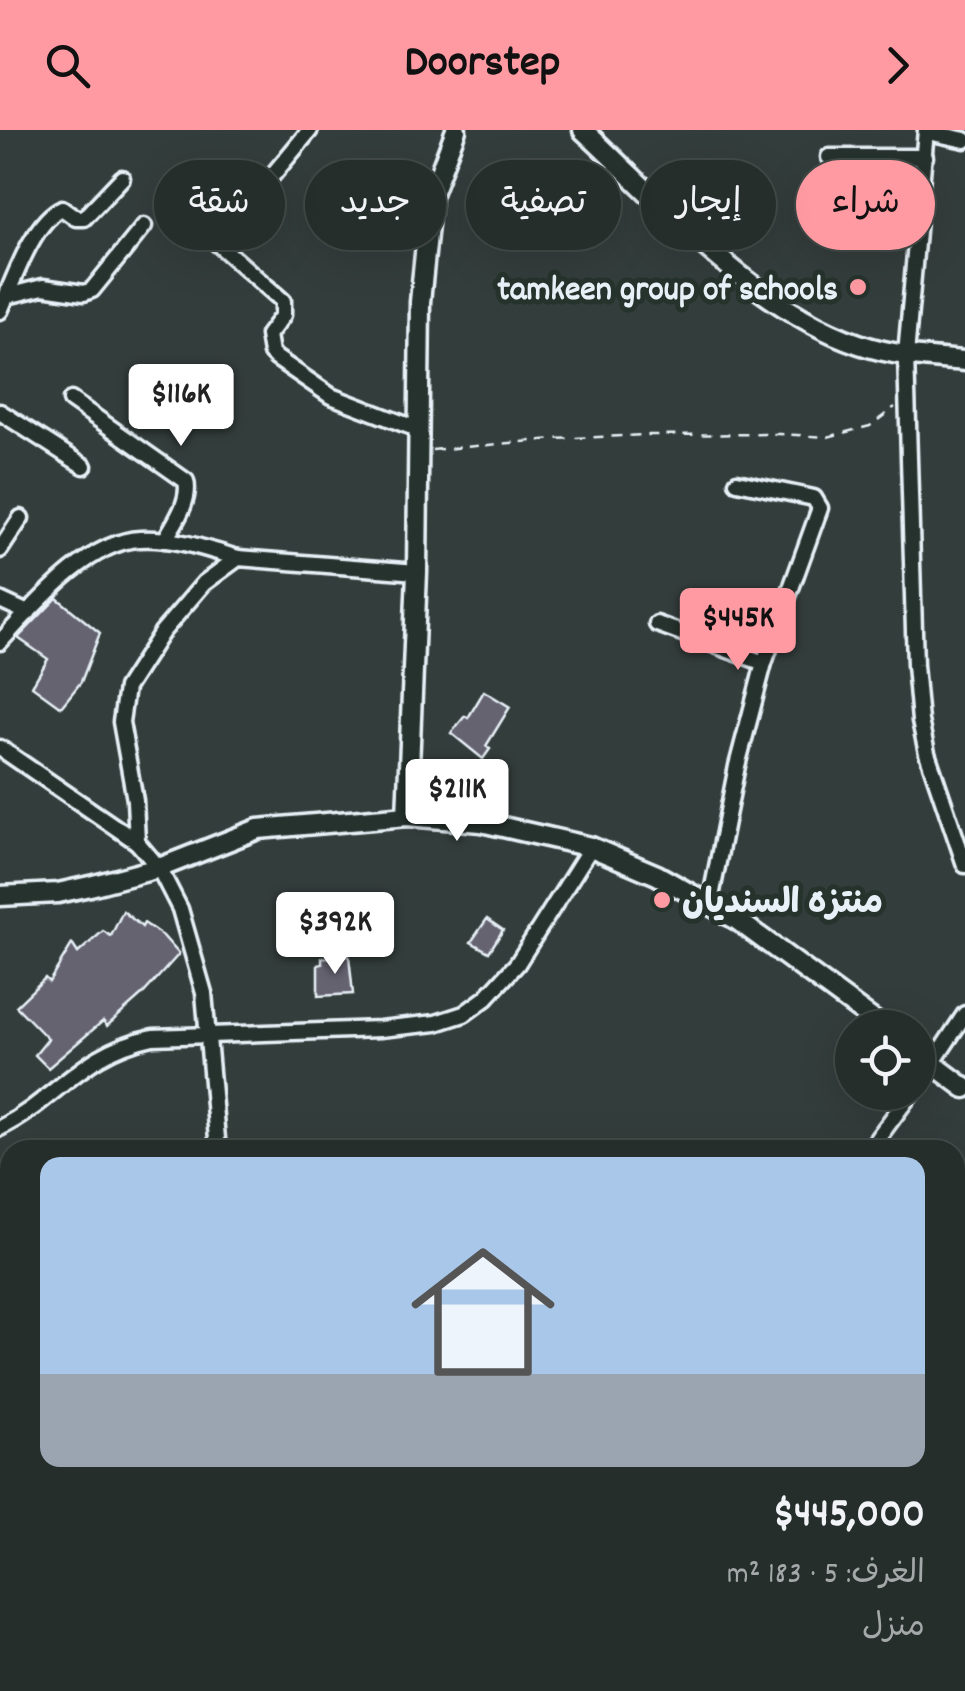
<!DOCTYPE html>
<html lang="ar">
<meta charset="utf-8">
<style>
body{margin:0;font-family:Dekko,"Playpen Sans Arabic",sans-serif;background:#2e3634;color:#f1f3f6;direction:rtl;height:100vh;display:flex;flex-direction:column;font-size:38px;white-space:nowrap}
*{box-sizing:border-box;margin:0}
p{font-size:32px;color:#a4a8a9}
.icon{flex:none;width:55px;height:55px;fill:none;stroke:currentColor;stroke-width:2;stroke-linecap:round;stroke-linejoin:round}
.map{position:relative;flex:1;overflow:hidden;direction:ltr}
.details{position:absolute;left:0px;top:1010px;width:965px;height:552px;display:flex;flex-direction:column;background:#262e2c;border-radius:30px 30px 0 0;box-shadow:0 10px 40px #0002,0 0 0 2px #424a48;direction:rtl}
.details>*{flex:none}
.banner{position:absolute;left:30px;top:30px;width:905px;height:90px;direction:rtl;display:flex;gap:20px}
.buttons{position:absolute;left:835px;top:880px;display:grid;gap:20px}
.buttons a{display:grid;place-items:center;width:100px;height:100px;border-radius:50%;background:#262e2c;box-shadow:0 10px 40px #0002,0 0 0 2px #424a48;font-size:50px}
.price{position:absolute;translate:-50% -85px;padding:0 22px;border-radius:10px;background:#fff;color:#222;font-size:32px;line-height:65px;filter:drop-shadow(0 2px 5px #0008)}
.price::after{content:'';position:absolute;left:50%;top:60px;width:30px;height:22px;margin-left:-15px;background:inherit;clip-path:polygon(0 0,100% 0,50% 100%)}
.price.active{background:#ff9aa2;color:#111}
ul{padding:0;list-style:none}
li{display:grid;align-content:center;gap:20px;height:530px;padding:0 40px}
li+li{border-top:2px solid #424a48}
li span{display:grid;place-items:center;height:310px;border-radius:20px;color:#555}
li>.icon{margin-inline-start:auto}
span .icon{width:180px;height:180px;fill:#fffc;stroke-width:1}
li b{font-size:42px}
.pill{padding:0 35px;border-radius:45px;background:#262e2c;box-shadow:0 10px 40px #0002,0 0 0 2px #424a48;font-size:35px;line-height:90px}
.pill.active{background:#ff9aa2;color:#111}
header{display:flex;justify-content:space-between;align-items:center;height:130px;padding:0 40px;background:#ff9aa2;color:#111;font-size:45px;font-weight:700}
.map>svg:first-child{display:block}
.building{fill:#666471;stroke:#e8f1f8;stroke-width:2.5}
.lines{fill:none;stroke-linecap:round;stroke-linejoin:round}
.street-casing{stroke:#e8f1f8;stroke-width:21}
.secondary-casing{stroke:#e8f1f8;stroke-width:25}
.path{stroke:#e8f1f8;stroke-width:2.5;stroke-dasharray:10 8;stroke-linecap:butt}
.street{stroke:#26332d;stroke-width:14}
.secondary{stroke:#26332d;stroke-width:18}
.poi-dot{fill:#ff9aa2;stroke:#26332d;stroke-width:4}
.labels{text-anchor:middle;stroke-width:10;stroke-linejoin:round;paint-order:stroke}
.poi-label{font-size:35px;font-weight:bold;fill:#e8f1f8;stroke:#26332d;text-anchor:end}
</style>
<header><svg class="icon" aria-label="forward" viewBox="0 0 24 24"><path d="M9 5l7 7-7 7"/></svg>Doorstep<svg class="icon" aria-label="search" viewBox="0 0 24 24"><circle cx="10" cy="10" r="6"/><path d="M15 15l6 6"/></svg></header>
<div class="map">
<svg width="965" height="1561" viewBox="0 0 965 1561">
<rect width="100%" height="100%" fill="#333d3b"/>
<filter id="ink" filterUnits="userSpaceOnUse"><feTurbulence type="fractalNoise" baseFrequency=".01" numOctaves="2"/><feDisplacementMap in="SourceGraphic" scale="20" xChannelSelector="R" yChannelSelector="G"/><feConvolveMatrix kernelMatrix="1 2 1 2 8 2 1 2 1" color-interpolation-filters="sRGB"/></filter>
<g filter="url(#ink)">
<g class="building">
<path d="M57,468l43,35 -19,49 -20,25 -29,-21 16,-27 -30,-21z"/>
<path d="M484,561l26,16 -24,39 4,3 -7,10 -32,-26 14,-17 3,2z"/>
<path d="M123,781l19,16 2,-4 19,13 16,18 -37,41 -35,31 -4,-5 -55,47 -13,-13 13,-16 -32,-33 29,-28 4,4 23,-38 6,9 25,-22 8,5z"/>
<path d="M487,789l16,11 -14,22 -18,-10z"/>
<path d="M349,826l4,38 -35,2v-31l4,-1v-6z"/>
</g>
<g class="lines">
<defs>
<g id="street">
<path d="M926,0l-20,225 9,310 5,56 7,32 38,112"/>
<path d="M928,2l37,8"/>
<path d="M829,27h96"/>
<path d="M266,53l44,-53"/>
<path d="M178,79l105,92v14l-15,20 3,18 5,5 55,38 86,33"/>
<path d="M7,166l36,-9 41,6 8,-3 52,-64"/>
<path d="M0,181c13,-29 32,-89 62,-103l14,10h8l38,-40"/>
<path d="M71,270l115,81c5,20 -12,42 -21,59"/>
<path d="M0,282l84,54"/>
<path d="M0,420l21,-32"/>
<path d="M0,470l28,13"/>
<path d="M657,494l107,39"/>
<path d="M0,512c34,-36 88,-101 140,-103 33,-2 67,10 98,19"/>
<path d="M0,618l137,94"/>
<path d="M710,772l27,-136 27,-103 56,-155 -6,-10 -77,-16"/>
<path d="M918,955l47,-71"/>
<path d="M0,998c59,-30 81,-76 153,-91l227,-8 56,-6 28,-9 22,-16 31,-34 74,-117"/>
<path d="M218,1020l-14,-157 -24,-84 -21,-41 -22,-26 -2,-42 -14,-78 5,-34 36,-56 42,-49 34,-25 179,14"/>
<path d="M869,1020l43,-58"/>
<path d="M0,1201l10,8"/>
<path d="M0,1486l10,11"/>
<path d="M0,1539l10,-5"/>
<path d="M121,1552l8,9"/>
<path d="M386,1561l14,-9"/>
<path d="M952,1561l13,-5"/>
</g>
<g id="secondary">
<path d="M583,0c81,75 170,178 276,214 34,12 71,14 106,17"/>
<path d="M407,686l10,-244 3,-270 11,-106 25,-66"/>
<path d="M0,766l58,-3 32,-7 69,-18 99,-39 149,-13 74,6 110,25 66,28 80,45 147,108"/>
<path d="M918,923l47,35"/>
<path d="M955,1324l10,-14"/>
<path d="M744,1561l11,-9"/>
</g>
</defs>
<use href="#street" class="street-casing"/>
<use href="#secondary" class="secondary-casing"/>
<path class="path" d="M432,320l122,-11 90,-4 136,-1 47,3 43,-11 25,-19"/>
<use href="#street" class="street"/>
<use href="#secondary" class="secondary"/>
</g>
</g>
<g class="poi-dot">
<circle cx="858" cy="157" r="10"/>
<circle cx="662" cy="770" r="10"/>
</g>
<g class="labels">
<g class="poi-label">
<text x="838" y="169">tamkeen group of schools</text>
<text x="682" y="782" text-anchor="start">منتزه السنديان</text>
</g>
</g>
</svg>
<div class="buttons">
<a><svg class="icon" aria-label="locate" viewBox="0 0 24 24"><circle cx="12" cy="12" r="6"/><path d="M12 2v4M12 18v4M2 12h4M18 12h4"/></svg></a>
</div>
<b class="price" style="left:181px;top:319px">$116K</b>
<b class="price active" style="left:738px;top:543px">$445K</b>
<b class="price" style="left:457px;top:714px">$211K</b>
<b class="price" style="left:335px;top:847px">$392K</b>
<div class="banner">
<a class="pill active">شراء</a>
<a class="pill">إيجار</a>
<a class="pill">تصفية</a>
<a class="pill">جديد</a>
<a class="pill">شقة</a>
</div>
<section class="details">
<ul>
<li><span style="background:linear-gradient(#a9c7e8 70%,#9aa5b1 0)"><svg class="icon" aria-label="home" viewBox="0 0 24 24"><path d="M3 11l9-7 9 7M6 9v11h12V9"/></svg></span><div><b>$445,000</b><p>الغرف: 5 · 183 m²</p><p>منزل</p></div></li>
</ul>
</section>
</div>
